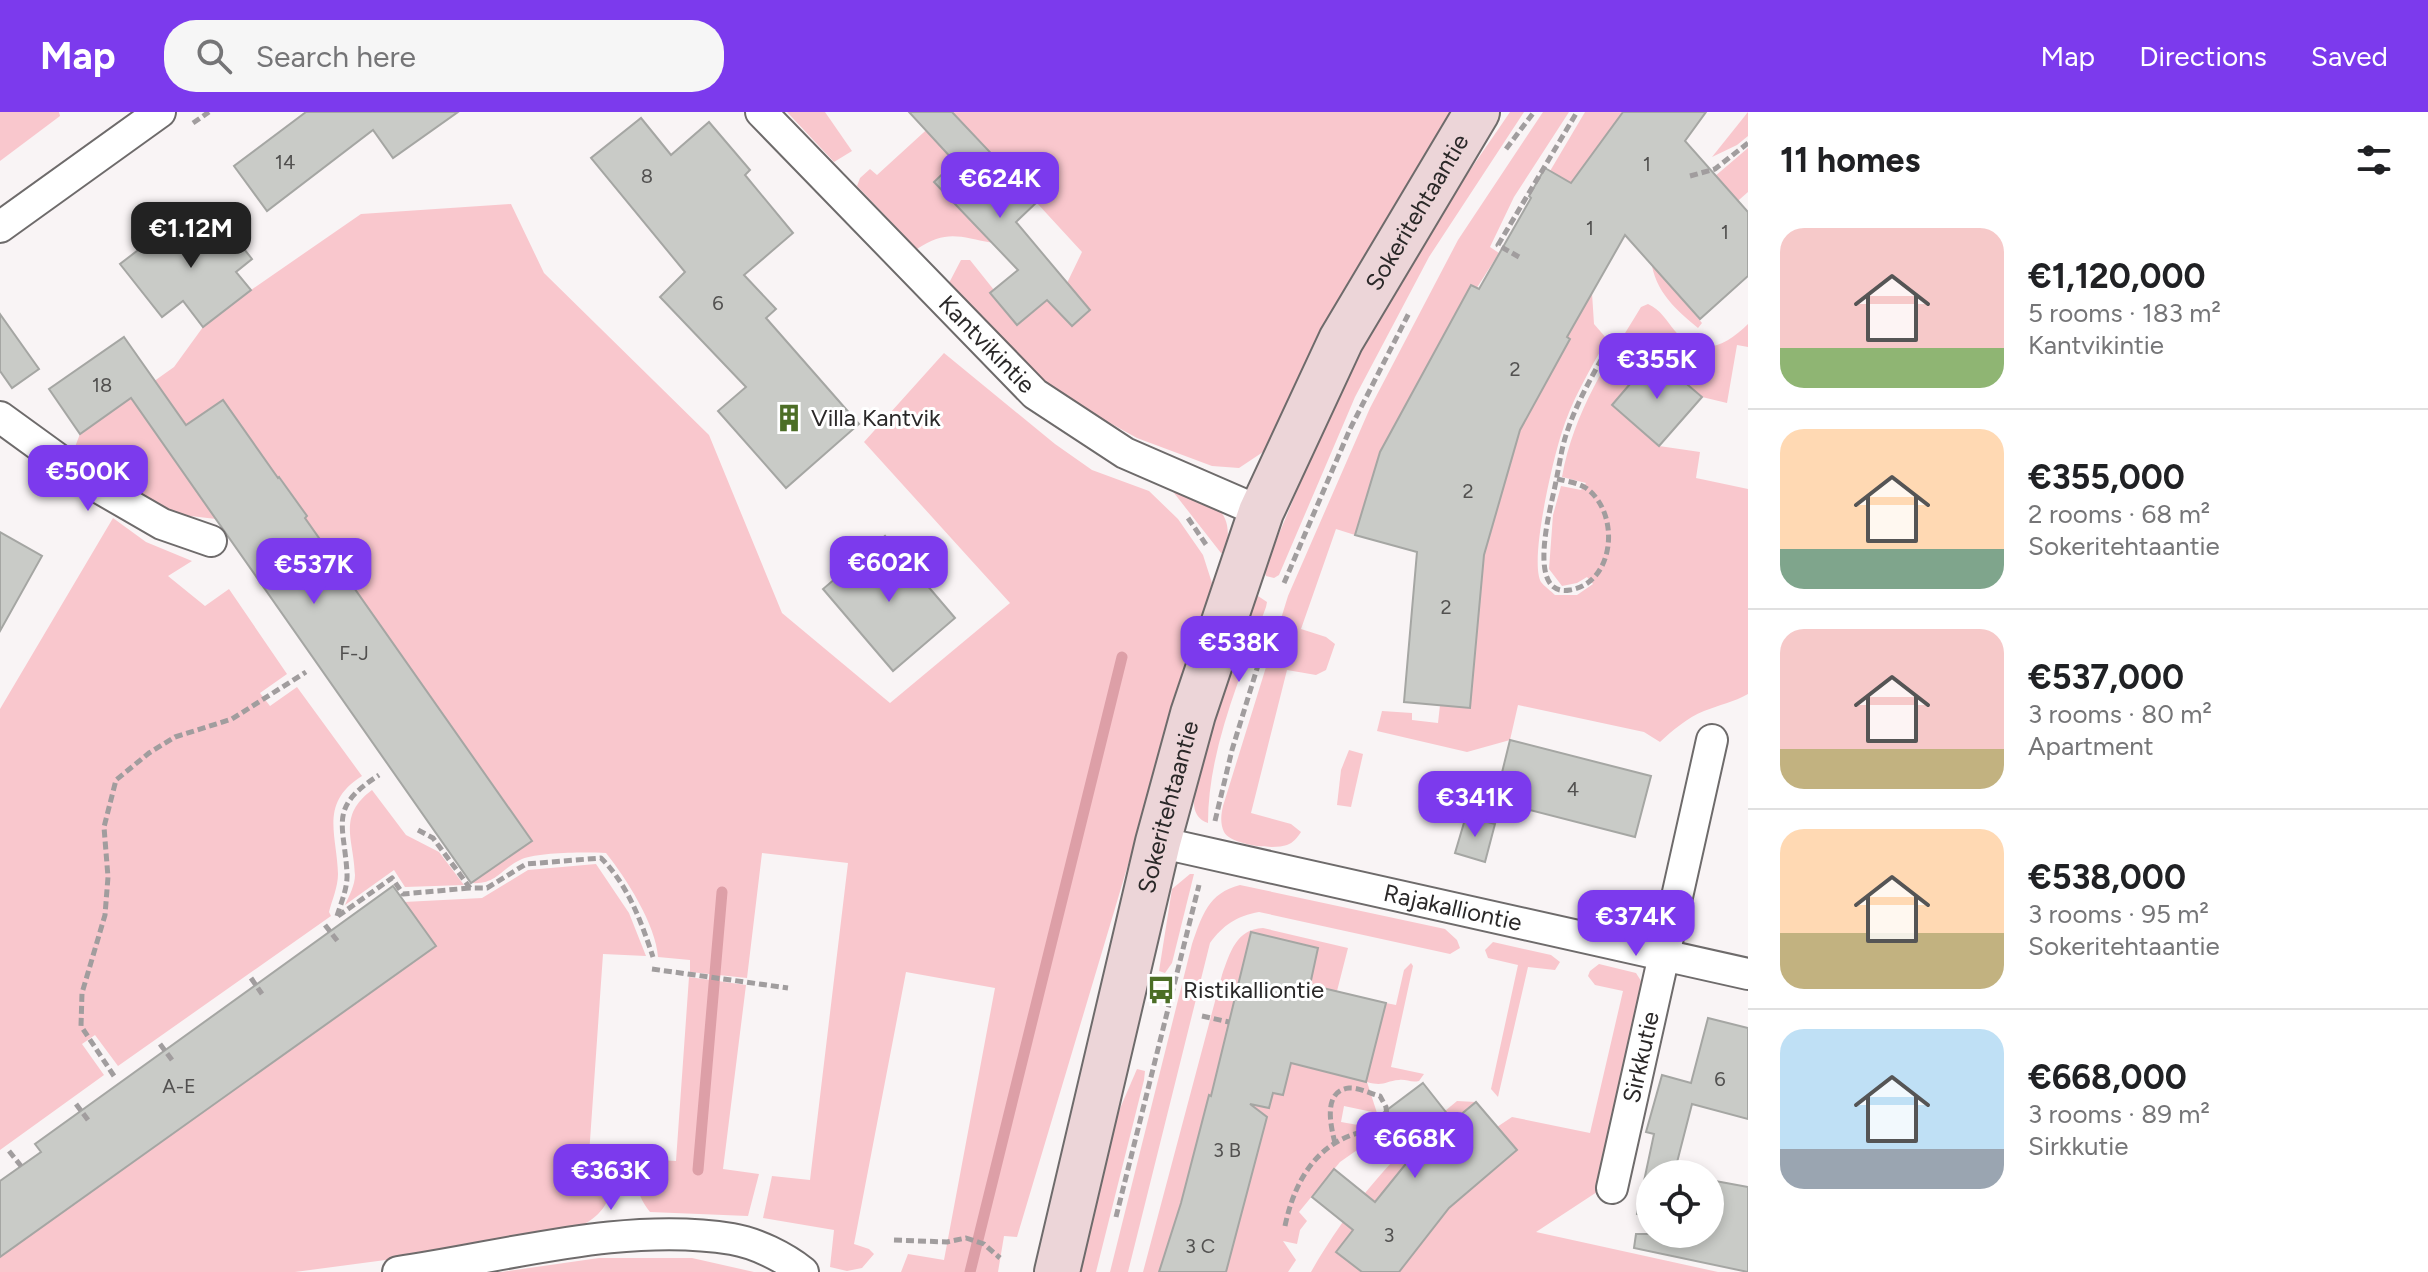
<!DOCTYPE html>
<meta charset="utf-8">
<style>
body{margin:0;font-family:Figtree,sans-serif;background:#f6f6f6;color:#202124;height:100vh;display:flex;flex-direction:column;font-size:30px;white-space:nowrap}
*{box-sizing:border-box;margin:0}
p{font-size:26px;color:#757577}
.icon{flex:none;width:44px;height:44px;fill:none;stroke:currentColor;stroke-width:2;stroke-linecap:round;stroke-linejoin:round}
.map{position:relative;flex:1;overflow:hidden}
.side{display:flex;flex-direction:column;background:#fff;width:680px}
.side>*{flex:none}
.controls{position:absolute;left:1636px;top:1048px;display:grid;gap:16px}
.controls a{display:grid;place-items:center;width:88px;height:88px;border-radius:50%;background:#fff;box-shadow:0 4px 12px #0003;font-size:40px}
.price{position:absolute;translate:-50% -68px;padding:0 18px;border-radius:16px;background:#7c3aed;color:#fff;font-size:26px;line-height:52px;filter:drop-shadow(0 2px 4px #0008)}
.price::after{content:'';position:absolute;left:50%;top:48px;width:24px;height:18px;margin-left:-12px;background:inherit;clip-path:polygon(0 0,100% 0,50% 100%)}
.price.active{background:#222;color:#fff}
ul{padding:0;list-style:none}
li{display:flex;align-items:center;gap:24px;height:200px;padding:0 32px}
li+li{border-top:2px solid #e0e0e0}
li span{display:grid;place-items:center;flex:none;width:224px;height:160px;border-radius:24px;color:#555}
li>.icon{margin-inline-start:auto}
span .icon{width:96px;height:96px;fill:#fffc;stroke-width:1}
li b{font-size:34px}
h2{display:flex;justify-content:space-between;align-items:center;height:96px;padding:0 32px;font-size:34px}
header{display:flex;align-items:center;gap:48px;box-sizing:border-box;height:112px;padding:0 40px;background:#7c3aed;color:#fff}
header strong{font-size:38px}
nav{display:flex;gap:44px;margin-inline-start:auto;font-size:28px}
.search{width:560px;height:72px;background:#f6f6f6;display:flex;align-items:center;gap:20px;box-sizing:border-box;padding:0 28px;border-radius:32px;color:#757577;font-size:30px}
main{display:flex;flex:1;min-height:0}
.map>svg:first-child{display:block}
.green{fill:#f9c7cd}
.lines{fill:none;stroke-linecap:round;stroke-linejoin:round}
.stream{stroke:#dd9fa7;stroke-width:11}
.building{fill:#c9cbc7;stroke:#a5a6a3;stroke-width:2}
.street-casing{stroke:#6e6b6b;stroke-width:34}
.secondary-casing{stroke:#6e6b6b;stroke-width:48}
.path{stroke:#a19d9e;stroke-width:5;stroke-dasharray:8 4;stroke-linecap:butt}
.street{stroke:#fff;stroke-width:30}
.secondary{stroke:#ecd5d8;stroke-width:44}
.labels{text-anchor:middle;stroke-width:6;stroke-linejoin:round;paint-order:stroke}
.number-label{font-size:20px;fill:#525150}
.street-label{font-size:24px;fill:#2a2828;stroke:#fff}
.poi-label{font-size:24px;fill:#2a2828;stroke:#fff;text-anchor:start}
</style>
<header>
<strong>Map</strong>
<div class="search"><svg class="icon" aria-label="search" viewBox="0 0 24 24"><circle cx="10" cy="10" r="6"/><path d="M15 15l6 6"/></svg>Search here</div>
<nav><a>Map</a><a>Directions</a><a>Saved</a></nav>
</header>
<main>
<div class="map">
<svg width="1748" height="1160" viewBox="0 0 1748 1160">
<rect width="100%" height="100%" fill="#f9f4f5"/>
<g class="green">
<path d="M0,0h59l1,4 -60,45z"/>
<path d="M787,0h38l27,39 -18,11z"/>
<path d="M946,0h506l-106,174 -80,164 -27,18 -27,-2 -75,-28 -67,-37 -36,-26 -85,-92 12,-23h9l24,30 -3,4 27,31 49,-42 15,-31 -103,-112 -45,42 59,61c-33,-6 -46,-14 -76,6l-60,-63 3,-8 10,-9 7,6z"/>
<path d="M1510,0h14l-95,145 -74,140 -76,178 -5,3 -8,-2 -2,-6c36,-86 71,-174 116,-257 38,-70 85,-135 130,-201z"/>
<path d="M1543,0h26l-55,85 -24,50 9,6 -40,63 -86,175 -5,-1 -13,45 -19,-6 -35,100 25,8 9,7 -9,26 -10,5 -29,-5 -36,143 40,11 10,8c-4,6 -8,11 -14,13 -14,5 -56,0 -63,-13 -4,-9 -3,-17 -1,-26l65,-210 82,-188 88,-168z"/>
<path d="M1585,0h38l-87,145 -28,-15z"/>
<path d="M1748,0v24l-11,9 -25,12z"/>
<path d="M1748,36v44l-90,79 44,52 -4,5c-28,-23 -46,-41 -48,-77l64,-74z"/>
<path d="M511,92l33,69 165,162 73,178 108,90 120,-100 -146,-161 80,-89 111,91 37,26 57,21 29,28 25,36 9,28 -195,654 -13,-1 -6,36h-97l7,-18 36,6 51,-272 -89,-16 -52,272 15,5 5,5 -12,14 -15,3 -17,-4 4,-37 -71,-12 9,-42 38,4 38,-317 -86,-10 -15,125 -57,-6v-12l-32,-3c-2,-32 -32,-79 -52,-104 -20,-1 -65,-1 -84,6 -21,9 -25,26 -51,24l61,-43 -211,-299 -23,-18 9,-7 -27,-39 -10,7 -17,-41 -30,-43 -61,42 54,77 -34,-4 -34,-14 -75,-49 7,-18 94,-67 29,-40 48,-37 110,-76z"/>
<path d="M1534,148l58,33 2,31 13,15c-17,31 -36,62 -46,96 -8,25 -32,126 -20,147 3,4 10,9 14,13h22l16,-11 -6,-7 -10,6 -15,3 -13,-17 4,-54 8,-29 20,4 5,-7 -24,-6c12,-66 45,-114 79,-170l7,-3c13,6 18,16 27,27 24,28 51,15 73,-7v23l-11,-2 -10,58 -25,-6 -48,-41 -42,49 47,41 41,6 -4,26 52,11v205c-14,8 -29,11 -44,17 -17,7 -31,19 -44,31l-16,-10 -126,-27 -8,35 -43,12 -90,-21 5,-20 30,2v7l26,3 2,-18 30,2 13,-139 -67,-7 6,-27 63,17 33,-119 52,-93 -58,-33z"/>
<path d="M1167,372c37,16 71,19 58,69h-4z"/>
<path d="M113,406l33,24 46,19 -24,15 37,30 24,-17 58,85 -27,19 10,13 27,-19 65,89c-43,27 -25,58 -24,98 0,13 -6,26 -9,38l2,4 -213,150 -23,-31 -13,9 22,31 -104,75v-441z"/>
<path d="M1258,484l9,6 -1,5c-25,69 -58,142 -58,216 -9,-3 -13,-9 -14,-18 -1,-22 51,-192 64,-209z"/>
<path d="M1349,638l14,4 -12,53 -14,-2 4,-35z"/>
<path d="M372,678l34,45 33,17 25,33 -59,2 -11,-17 -49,35c4,-9 10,-20 10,-30 -1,-36 -18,-59 17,-85z"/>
<path d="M596,752l33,49 17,43 -43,-2 -14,201 28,3c-6,50 -12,58 -58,79l-264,35h-295v-17l435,-308 -31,-45 78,-4 46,-28z"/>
<path d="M1190,762h4l-22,89 -7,10 -6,-2 13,-82z"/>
<path d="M1240,773l205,44 12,11 3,8 -10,6 -191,-42c-22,4 -36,13 -49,31l-82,329h-18l82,-328c10,-28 16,-51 48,-59z"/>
<path d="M1263,816l85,20 -11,43 12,3 -20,78 36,10 21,-79 10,2 8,-35 7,-7 2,3 -22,101 33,7 -5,7c-8,2 -13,-2 -20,-1 -14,1 -15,7 -32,2l10,31 -33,-7 -3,16 34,6 -5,13 -30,21 -41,50 8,9 -7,9 -3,14 -14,-3 13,19 -8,12h-145l79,-297c8,-22 14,-46 41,-47z"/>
<path d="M1493,830l58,13 9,7 -5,8 -27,-3 -30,130 -7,-8 27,-124 -30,-7 -3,-8z"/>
<path d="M1599,852l37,9 7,11 -43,206 -64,42 182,40h-407c38,-67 88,-123 146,-171l19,1 21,25 15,-10 78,16 33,-142 -28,-6 -7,-9 2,-5z"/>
<path d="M689,865l57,8 -23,184 36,5 -11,42 -98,-4c-15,-19 -14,-30 -9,-53l35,2z"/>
<path d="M1137,957l8,2 -1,9 -48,192h-19l35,-145z"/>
<path d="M599,1146h93l62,14h-253z"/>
</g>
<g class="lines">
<g class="stream">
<path d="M698,1058l24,-278"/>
<path d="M970,1160l152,-615"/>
</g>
</g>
<g class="building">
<path d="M306,0h152l-65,46 -20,-28 -106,81 -33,-45z"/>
<path d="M909,0h43l85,90 -21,20 74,88 -18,16 -25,-26 -30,25 -27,-32 28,-23 -84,-88 21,-20z"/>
<path d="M1623,0h83l-21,29 63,71v64l-48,43 -75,-84 -58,102 3,2 -50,91 -36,125 -14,153 -66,-6 13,-150 -62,-17 25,-83 91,-167 8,4 52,-91 -2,-2 16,-28 26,15z"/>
<path d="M641,6l30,37 38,-33 41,48 -5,5 48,58 -49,42 32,34 -10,9 93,106 -73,64 -68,-77 28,-24 -86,-90 25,-25 -94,-114z"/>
<path d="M218,104l34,43 -16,13 15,18 -48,37 -20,-26 -21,16 -42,-53 57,-44 14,17z"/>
<path d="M0,202l39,55 -27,19 -12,-17z"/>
<path d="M124,225l62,88 37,-25 55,78 1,-1 28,39 -2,2 227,323 -61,42 -340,-485 -51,36 -31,-45z"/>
<path d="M1654,244l48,41 -43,49 -47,-41z"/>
<path d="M0,420l42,24 -42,75z"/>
<path d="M885,424l70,82 -62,53 -70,-82z"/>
<path d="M1510,628l141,36 -16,61 -140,-36z"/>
<path d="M1466,704l29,8 -10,38 -30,-9z"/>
<path d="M393,774l43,60 -436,311v-76l41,-29 -6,-8z"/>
<path d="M1251,820l67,16 -8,37 76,18 -20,79 -75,-19 -8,32 -10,-2 -4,15 -19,-4 17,13 -41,155h-67l22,-69 28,-108 2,1z"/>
<path d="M1708,906l40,10v91l-56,-15 -18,70h-24v43l-13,-3 17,-80 -8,-2 16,-57 29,8z"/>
<path d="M1423,971l30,38 23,-19 41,48 -68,58 -50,64h-37l-26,-20 17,-22 -41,-33 22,-28 41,33 34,-42 -34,-41z"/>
<path d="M1710,1068l38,7v85l-114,-24 2,-14h74z"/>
</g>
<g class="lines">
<defs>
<g id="street">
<path id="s1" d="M761,0l274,282 90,59 136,59"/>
<path d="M0,115l160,-115"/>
<path d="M0,305l91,66 71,41 49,17"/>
<path id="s2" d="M1158,730l590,132"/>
<path id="s3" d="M1612,1076l100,-448"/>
<path d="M398,1160c106,-15 228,-51 334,-33 24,4 52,18 71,33"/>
</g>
<g id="secondary">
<path id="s4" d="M1057,1160l101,-430 35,-128 68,-202 80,-172 136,-228"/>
</g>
</defs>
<use href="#street" class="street-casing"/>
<use href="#secondary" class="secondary-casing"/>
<g class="path">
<path d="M193,11l16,-11"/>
<path d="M1506,37l28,-37"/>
<path d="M1690,64l25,-7 33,-26"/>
<path d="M1519,145l-21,-12 79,-133"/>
<path d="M1557,367c9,2 21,4 29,9 35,25 29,95 -16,102 -45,8 -19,-83 -15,-104 4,-18 6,-37 12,-54 11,-33 29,-63 46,-93"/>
<path d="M1188,406l19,28"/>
<path d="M1284,471l66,-154 59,-116"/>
<path d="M1215,709l17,-71 39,-127"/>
<path d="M418,718l15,8 37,50h17l39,-24 75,-6c27,27 40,63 52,99"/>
<path d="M337,804c4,-13 11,-29 10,-43 -3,-51 -19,-65 32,-98"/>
<path d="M338,804l54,-38 11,16 67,-6"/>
<path d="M325,813l14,18"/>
<path d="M652,857l136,19"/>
<path d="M251,866l11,16"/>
<path d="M1210,874l26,7"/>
<path d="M1202,904l27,6"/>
<path d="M160,932l12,16"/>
<path d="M114,964l-33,-50 1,-33 23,-78 3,-38 -4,-50 12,-47 33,-27 26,-16 57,-18 74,-47"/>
<path d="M76,992l12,16"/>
<path d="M1335,1031c-4,-16 -13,-52 14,-55 9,-1 22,6 31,8l6,11 2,20"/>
<path d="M9,1039l12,15"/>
<path d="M1116,1105l83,-332"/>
<path d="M1285,1114c14,-67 54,-106 126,-95"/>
<path d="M894,1128l53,2 19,-4 18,6 16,14"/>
</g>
<use href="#street" class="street"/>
<use href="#secondary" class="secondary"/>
</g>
<defs>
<symbol id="building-bare" viewBox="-9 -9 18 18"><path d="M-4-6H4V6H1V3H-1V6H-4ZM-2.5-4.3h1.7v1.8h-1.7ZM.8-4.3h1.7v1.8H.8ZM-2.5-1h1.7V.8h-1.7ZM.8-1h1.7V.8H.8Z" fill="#4c6e26" stroke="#fff" stroke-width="2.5" paint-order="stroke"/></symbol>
<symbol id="bus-bare" viewBox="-9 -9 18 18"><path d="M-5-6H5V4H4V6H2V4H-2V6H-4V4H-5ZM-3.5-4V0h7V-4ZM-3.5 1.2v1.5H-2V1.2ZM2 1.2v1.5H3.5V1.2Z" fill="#4c6e26" stroke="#fff" stroke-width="2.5" paint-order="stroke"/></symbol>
</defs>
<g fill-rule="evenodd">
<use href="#building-bare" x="769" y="286" width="40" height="40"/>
<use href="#bus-bare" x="1141" y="858" width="40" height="40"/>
</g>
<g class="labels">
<g class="number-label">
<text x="285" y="57">14</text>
<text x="1647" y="59">1</text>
<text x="647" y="71">8</text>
<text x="1590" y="123">1</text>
<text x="1725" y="127">1</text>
<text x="718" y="198">6</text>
<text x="1515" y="264">2</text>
<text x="102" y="280">18</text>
<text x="1468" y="386">2</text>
<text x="1446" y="502">2</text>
<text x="354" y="548">F-J</text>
<text x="1573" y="684">4</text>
<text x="1720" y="974">6</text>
<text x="179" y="981">A-E</text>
<text x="1227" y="1045">3 B</text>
<text x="1389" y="1130">3</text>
<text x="1200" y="1141">3 C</text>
</g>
<g class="street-label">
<text dy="8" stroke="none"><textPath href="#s4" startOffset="1126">Sokeritehtaantie</textPath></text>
<text dy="8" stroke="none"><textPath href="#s1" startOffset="324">Kantvikintie</textPath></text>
<text dy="8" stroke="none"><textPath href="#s4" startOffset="478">Sokeritehtaantie</textPath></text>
<text dy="8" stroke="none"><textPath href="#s2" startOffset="302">Rajakalliontie</textPath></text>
<text dy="8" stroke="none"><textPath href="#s3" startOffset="134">Sirkkutie</textPath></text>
</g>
<g class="poi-label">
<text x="811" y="314">Villa Kantvik</text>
<text x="1183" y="886">Ristikalliontie</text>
</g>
</g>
</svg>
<div class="controls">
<a><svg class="icon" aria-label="locate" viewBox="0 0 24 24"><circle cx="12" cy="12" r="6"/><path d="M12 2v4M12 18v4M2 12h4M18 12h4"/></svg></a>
</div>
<b class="price" style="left:1000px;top:108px">€624K</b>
<b class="price active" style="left:191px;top:158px">€1.12M</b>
<b class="price" style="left:1657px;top:289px">€355K</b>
<b class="price" style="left:88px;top:401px">€500K</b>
<b class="price" style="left:889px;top:492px">€602K</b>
<b class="price" style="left:314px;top:494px">€537K</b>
<b class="price" style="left:1239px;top:572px">€538K</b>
<b class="price" style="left:1475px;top:727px">€341K</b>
<b class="price" style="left:1636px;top:846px">€374K</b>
<b class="price" style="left:1415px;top:1068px">€668K</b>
<b class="price" style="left:611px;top:1100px">€363K</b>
</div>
<section class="side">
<h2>11 homes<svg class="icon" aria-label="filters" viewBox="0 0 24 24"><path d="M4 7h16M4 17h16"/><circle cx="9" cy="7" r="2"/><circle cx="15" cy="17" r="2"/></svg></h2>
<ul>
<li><span style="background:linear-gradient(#f6c9c9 75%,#8fb573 0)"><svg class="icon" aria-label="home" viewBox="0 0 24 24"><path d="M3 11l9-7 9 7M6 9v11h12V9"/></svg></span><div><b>€1,120,000</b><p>5 rooms · 183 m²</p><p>Kantvikintie</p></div></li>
<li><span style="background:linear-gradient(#ffd9b3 75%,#7fa58c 0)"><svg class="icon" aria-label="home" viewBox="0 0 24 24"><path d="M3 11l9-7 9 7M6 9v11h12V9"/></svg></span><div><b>€355,000</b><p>2 rooms · 68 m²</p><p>Sokeritehtaantie</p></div></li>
<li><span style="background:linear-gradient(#f6c9c9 75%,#c2b280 0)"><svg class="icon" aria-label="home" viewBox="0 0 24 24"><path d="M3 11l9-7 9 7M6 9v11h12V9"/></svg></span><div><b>€537,000</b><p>3 rooms · 80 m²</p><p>Apartment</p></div></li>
<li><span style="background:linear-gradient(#ffd9b3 65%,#c2b280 0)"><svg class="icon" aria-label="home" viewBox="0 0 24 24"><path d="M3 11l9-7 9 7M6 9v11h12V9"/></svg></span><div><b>€538,000</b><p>3 rooms · 95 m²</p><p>Sokeritehtaantie</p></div></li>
<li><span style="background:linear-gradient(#bfe0f5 75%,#9aa5b1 0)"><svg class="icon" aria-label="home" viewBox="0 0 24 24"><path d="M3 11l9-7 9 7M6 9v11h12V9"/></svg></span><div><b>€668,000</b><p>3 rooms · 89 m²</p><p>Sirkkutie</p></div></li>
</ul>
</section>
</main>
